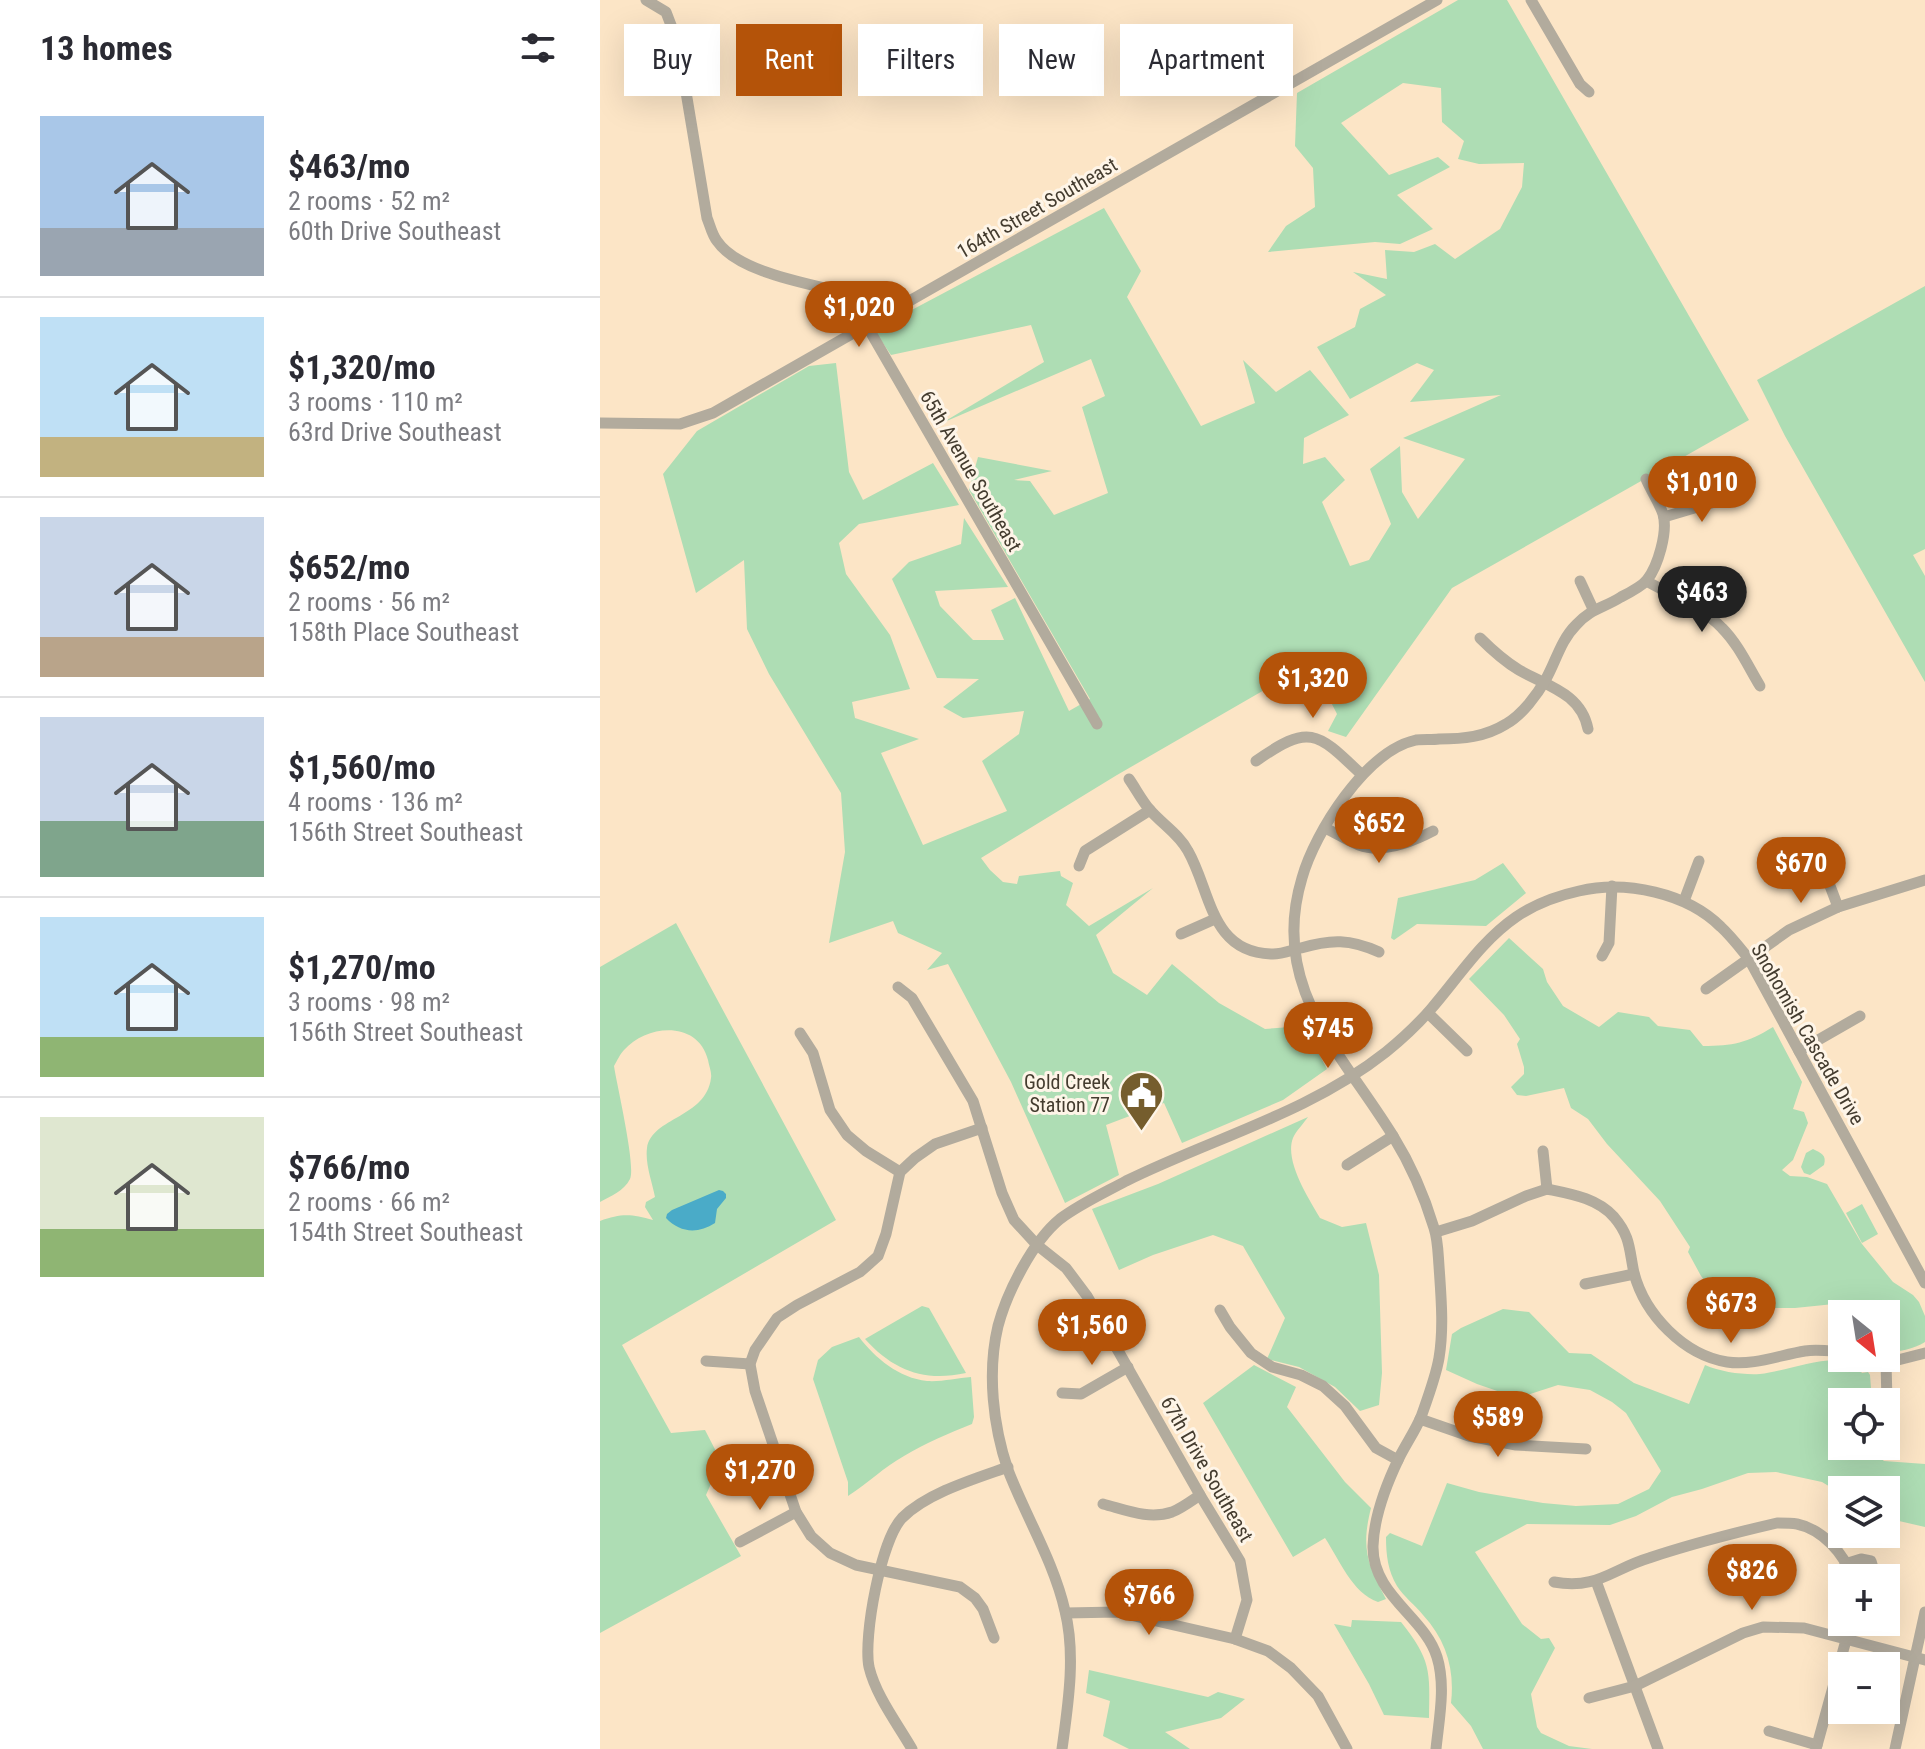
<!DOCTYPE html>
<meta charset="utf-8">
<style>
body{margin:0;font-family:"Roboto Condensed",sans-serif;background:#f7f7f7;color:#2b2b33;height:100vh;display:flex;flex-direction:column;font-size:30px;white-space:nowrap}
*{box-sizing:border-box;margin:0}
p{font-size:26px;color:#7c7c81}
.icon{flex:none;width:44px;height:44px;fill:none;stroke:currentColor;stroke-width:2;stroke-linecap:round;stroke-linejoin:round}
.map{position:relative;flex:1;overflow:hidden}
.side{display:flex;flex-direction:column;background:#fff;width:600px}
.side>*{flex:none}
.top-card{position:absolute;left:24px;top:24px;width:760px;height:72px;display:flex;gap:16px}
.needle{width:52px;rotate:150deg}
.tools{position:absolute;left:1228px;top:1300px;display:grid;gap:16px}
.tools a{display:grid;place-items:center;width:72px;height:72px;border-radius:0px;background:#fff;box-shadow:0 8px 32px #0002;font-size:40px}
.price{position:absolute;translate:-50% -68px;padding:0 18px;border-radius:28px;background:#b45309;color:#fff;font-size:26px;line-height:52px;filter:drop-shadow(0 2px 4px #0008)}
.price::after{content:'';position:absolute;left:50%;top:48px;width:24px;height:18px;margin-left:-12px;background:inherit;clip-path:polygon(0 0,100% 0,50% 100%)}
.price.active{background:#222;color:#fff}
ul{padding:0;list-style:none}
li{display:flex;align-items:center;gap:24px;height:200px;padding:0 40px}
li+li{border-top:2px solid #e1e1e2}
li span{display:grid;place-items:center;flex:none;width:224px;height:160px;border-radius:0px;color:#555}
li>.icon{margin-inline-start:auto}
span .icon{width:96px;height:96px;fill:#fffc;stroke-width:1}
li b{font-size:34px}
h2{display:flex;justify-content:space-between;align-items:center;height:96px;padding:0 40px;font-size:34px}
.tag{padding:0 28px;border-radius:0px;background:#fff;box-shadow:0 8px 32px #0002;font-size:28px;line-height:72px}
.tag.active{background:#b45309;color:#fff}
main{display:flex;flex:1;min-height:0}
.map>svg:first-child{display:block}
.green{fill:#aeddb4}
.water{fill:#4aabc8}
.lines{fill:none;stroke-linecap:round;stroke-linejoin:round}
.minor{stroke:#b2ab9d;stroke-width:11}
.labels{text-anchor:middle;stroke-width:6;stroke-linejoin:round;paint-order:stroke}
.street-label{font-size:20px;fill:#443c2f;stroke:#fef5e8}
.poi-label{font-size:20px;fill:#443c2f;stroke:#fef5e8;text-anchor:end}
</style>
<main>
<section class="side">
<h2>13 homes<svg class="icon" aria-label="filters" viewBox="0 0 24 24"><path d="M4 7h16M4 17h16"/><circle cx="9" cy="7" r="2"/><circle cx="15" cy="17" r="2"/></svg></h2>
<ul>
<li><span style="background:linear-gradient(#a9c7e8 70%,#9aa5b1 0)"><svg class="icon" aria-label="home" viewBox="0 0 24 24"><path d="M3 11l9-7 9 7M6 9v11h12V9"/></svg></span><div><b>$463/mo</b><p>2 rooms · 52 m²</p><p>60th Drive Southeast</p></div></li>
<li><span style="background:linear-gradient(#bfe0f5 75%,#c2b280 0)"><svg class="icon" aria-label="home" viewBox="0 0 24 24"><path d="M3 11l9-7 9 7M6 9v11h12V9"/></svg></span><div><b>$1,320/mo</b><p>3 rooms · 110 m²</p><p>63rd Drive Southeast</p></div></li>
<li><span style="background:linear-gradient(#c9d6e8 75%,#b9a48a 0)"><svg class="icon" aria-label="home" viewBox="0 0 24 24"><path d="M3 11l9-7 9 7M6 9v11h12V9"/></svg></span><div><b>$652/mo</b><p>2 rooms · 56 m²</p><p>158th Place Southeast</p></div></li>
<li><span style="background:linear-gradient(#c9d6e8 65%,#7fa58c 0)"><svg class="icon" aria-label="home" viewBox="0 0 24 24"><path d="M3 11l9-7 9 7M6 9v11h12V9"/></svg></span><div><b>$1,560/mo</b><p>4 rooms · 136 m²</p><p>156th Street Southeast</p></div></li>
<li><span style="background:linear-gradient(#bfe0f5 75%,#8fb573 0)"><svg class="icon" aria-label="home" viewBox="0 0 24 24"><path d="M3 11l9-7 9 7M6 9v11h12V9"/></svg></span><div><b>$1,270/mo</b><p>3 rooms · 98 m²</p><p>156th Street Southeast</p></div></li>
<li><span style="background:linear-gradient(#dfe7d0 70%,#8fb573 0)"><svg class="icon" aria-label="home" viewBox="0 0 24 24"><path d="M3 11l9-7 9 7M6 9v11h12V9"/></svg></span><div><b>$766/mo</b><p>2 rooms · 66 m²</p><p>154th Street Southeast</p></div></li>
</ul>
</section>
<div class="map">
<svg width="1325" height="1749" viewBox="0 0 1325 1749">
<rect width="100%" height="100%" fill="#fce5c6"/>
<g class="green">
<path d="M858,0h49l242,420 -297,168 -106,149 -18,-6 9,-17 -26,-51 -194,112 -136,83 9,12 13,12 14,2 2,-8 41,-5 1,5 12,7 -7,22 23,21 64,-38 -57,47 17,38 34,22 25,-31 47,39 46,26 39,-3 23,43 -44,31 -101,43 -18,-40 -58,22 13,50 -54,28 -54,-121 -63,-118 -21,6 15,-17 -44,-20 -5,-12 -64,22 16,-91 -4,-59 -72,-119 -22,-45 -3,-69 -48,33 -33,-119 34,-43 112,-65 27,-3 13,109 14,28 70,-37 26,42 -100,19 -20,19 7,31 44,61 20,54 -58,13 3,16 64,21 -38,14 42,92 84,-34 -25,-50 37,-27 5,-23 -61,7 -20,-11 36,-28 -42,-1 -45,-99 17,-17 52,-18 3,-26 44,69 -73,4 5,15 33,34h31l-13,-30 24,-12 54,113 21,-12 -121,-209 9,-33 74,14 -38,9 16,1 24,34 54,-22 -26,-86 23,-11 -14,-37 -149,64 102,-61 -13,-37 -140,30 -17,-25 230,-122 37,63 -14,26 74,129 54,-23 -12,-43 33,32 34,-22 39,45 -45,23 -1,26 22,-7 20,23 -23,22 28,64 19,-6 22,-36 -21,-55 30,-23 2,46 16,27 47,-60 -62,-21 98,-43 -91,7 24,-32 -17,-7 -67,36 -33,-52 38,-20 5,-18 26,-14 -33,-23 34,7 -2,-29 29,2 21,-8 20,15 45,-30 22,-42 2,-24 -45,1 -21,-5 6,-18 -22,-19 -1,-34 -38,-5 -62,40 48,52 49,-18 12,10 -53,28 36,34 -33,15 -25,-2 -107,10 18,-26 29,-19 -2,-39 -18,-22 2,-53z"/>
<path d="M1325,286v263l-12,6 12,21v106l-140,-246 -28,-56z"/>
<path d="M903,863l23,30 -40,33 -69,-2 -23,16 -3,-2 7,-40 77,-18z"/>
<path d="M76,923l160,297 -214,125 49,88 34,-3 16,31 -15,34 35,61 -141,77v-412c21,-8 32,-7 53,-1l-8,-13 1,-5 9,-5c-3,-16 -10,-33 -8,-49 5,-31 59,-30 64,-70 1,-5 -2,-12 -3,-18 -10,-40 -61,-36 -84,-10 -4,4 -7,11 -10,16 3,20 22,100 16,113 -6,12 -19,17 -30,23v-235z"/>
<path d="M909,938l34,31 4,13 16,24 36,21 19,-15 31,5 9,9 32,4 13,16c30,0 44,-3 70,-19l29,55 -9,27 11,3 4,11 -15,37 -11,10 8,6 17,1 20,7 35,60 31,38 20,13 6,7 6,14v26c-11,7 -27,10 -39,10v-38h-44v12l-6,-5 -2,-17 -39,4h-29l-21,-5 -33,-13 -11,-14 -13,-24 2,-5 -30,-46 -53,-57 -19,-25 -17,-11 -7,-20 -38,8 -9,-1 -6,-8 13,-13v-7l-7,-23 3,-5 -16,-24 -35,-36z"/>
<path d="M708,1117c-4,6 -12,14 -15,21 -9,23 16,61 27,80l22,9 24,-4 13,52 3,98 -3,32 -19,6 -25,-24 -36,-20 -32,-8 18,-41 -42,-72 -30,-11 -60,20 -34,15 -27,-61 66,-25z"/>
<path d="M1213,1149c8,4 14,6 11,16l-14,10 -6,-2 -3,-6 5,-14z"/>
<path d="M1262,1204l16,30 -16,9 -16,-30z"/>
<path d="M322,1306l7,2 37,65c-42,9 -72,-2 -101,-34z"/>
<path d="M903,1309l26,3 40,41 22,1 43,29 55,21 16,-39c16,7 38,10 55,9 24,-2 71,-22 93,-10 4,2 6,6 9,9l6,-1 2,3 2,27h-30v44h31l3,8 8,7 41,3v63l-39,-9v-28h-44v4l-20,-12 -46,-10 -28,1 -46,16 -30,8 -36,19 -26,9 -83,-1 -52,28 47,72 19,15 8,-1 6,10 -24,46 6,33 4,6 28,13 23,3h-109l-12,-23 -20,-23c4,-34 -5,-63 -28,-88 -8,-10 -19,-18 -26,-29 -9,-15 -11,-31 -11,-49l4,-4 32,13 25,-63 32,9 64,11 33,3 42,-2 31,-15 12,-18 -35,-58 -14,-11 -22,-12 -32,-5 -37,12 -15,-3 -29,-10 -31,-14 6,-36 9,-6z"/>
<path d="M259,1337c16,21 40,41 68,44 14,1 30,-3 44,-4l3,40 -2,7c-23,9 -46,19 -68,32 -20,11 -37,28 -56,40v-14l-35,-103 5,-19 14,-13z"/>
<path d="M654,1365l42,22 -9,20 58,75 26,26c-10,40 -4,55 15,91l-8,3c-26,-9 -39,-43 -53,-64l-32,19 -90,-154z"/>
<path d="M752,1620l49,2c30,38 29,48 28,96l-45,-3 -15,-31 -35,-60 17,3z"/>
<path d="M489,1670l119,27 10,-5 27,7 -24,19 -56,14 25,17h-61l-26,-13 7,-35 -24,-8z"/>
</g>
<path class="water" d="M119,1190l4,1 3,3v4l-9,11 -2,14c-17,11 -35,10 -49,-5l1,-4 5,-4z"/>
<g class="lines">
<g class="minor">
<path d="M46,0l20,12 8,21 6,23 27,162c3,7 5,17 10,23 21,31 89,42 124,51l11,8 245,424"/>
<path d="M931,0l49,84 9,8"/>
<path d="M0,423l80,1 33,-11 724,-413"/>
<path d="M1064,517l47,-14 16,-8"/>
<path d="M980,581l13,28"/>
<path d="M1046,581c24,13 57,27 76,47 16,16 26,38 38,58"/>
<path d="M880,638c12,12 24,23 39,32 28,16 62,23 69,59"/>
<path d="M656,761c54,-38 61,-29 106,14"/>
<path d="M529,779c7,10 13,22 21,31 12,14 29,24 38,41 23,40 22,101 83,103 9,1 21,-4 30,-6 30,-9 49,-9 78,4"/>
<path d="M725,828c11,5 23,13 34,17 24,9 53,-3 74,-14"/>
<path d="M479,866l6,-15 65,-41"/>
<path d="M1224,870l14,37"/>
<path d="M1084,901l15,-40"/>
<path d="M581,934l34,-15"/>
<path d="M1002,956l7,-13 3,-57"/>
<path d="M298,987l14,11 61,103 29,92 12,27 23,25 29,23 21,28 113,199 40,66 7,39 -12,39"/>
<path d="M1106,989l83,-59 49,-23 87,-27"/>
<path d="M828,1013l39,38"/>
<path d="M200,1033l13,20 17,57 17,25 19,16 34,21"/>
<path d="M1199,1051l61,-35"/>
<path d="M382,1128l-47,16 -20,14 -15,14 -14,62 -8,22 -18,16 -63,33 -20,13 -22,32 -5,14 5,27 41,121 15,24 19,17 26,12 104,22 15,11 8,11 11,29"/>
<path d="M943,1151l4,38"/>
<path d="M747,1165l46,-29"/>
<path d="M947,1189c24,5 50,9 67,28 17,20 15,33 20,56 11,42 50,82 93,89 26,4 53,-7 78,-11 12,-2 25,0 37,1"/>
<path d="M836,1232l36,-11 54,-25 21,-7"/>
<path d="M985,1284l49,-10"/>
<path d="M620,1310l10,17 21,26 21,14 29,8 22,11 22,20 31,42 22,12"/>
<path d="M1266,1358l20,5 39,-10"/>
<path d="M106,1361l44,3"/>
<path d="M1286,1363l1,38"/>
<path d="M462,1393l19,1 47,-27"/>
<path d="M820,1419l49,17 47,9 70,4"/>
<path d="M503,1504c23,6 46,16 69,8 10,-4 19,-11 28,-17"/>
<path d="M140,1542l56,-30"/>
<path d="M1245,1564l16,-5 10,2 3,10 -8,7"/>
<path d="M996,1581l62,168"/>
<path d="M954,1582c43,8 58,-13 95,-24 42,-14 85,-25 128,-35 7,0 14,0 20,1 25,5 48,30 55,54"/>
<path d="M466,1613l51,-1 118,27 33,12 23,17 27,28 29,53"/>
<path d="M989,1698l46,-12 108,-53 20,-6 41,1 121,32"/>
<path d="M1169,1731l48,14"/>
<path d="M312,1749c-15,-26 -36,-53 -43,-82 -6,-30 12,-127 33,-149 25,-25 72,-39 106,-51"/>
<path d="M462,1749c6,-44 14,-94 3,-138 -11,-49 -39,-94 -57,-141 -15,-44 -21,-98 -10,-144 9,-34 35,-85 62,-107 20,-15 44,-26 66,-38 87,-43 183,-68 260,-129 16,-13 32,-28 45,-43 27,-31 50,-68 85,-92 19,-13 40,-21 63,-26 47,-11 108,2 142,36 10,9 19,21 28,32l176,324"/>
<path d="M836,1749c3,-30 10,-63 1,-92 -12,-40 -65,-62 -64,-111 1,-30 13,-61 26,-88 7,-14 16,-27 22,-41 6,-17 15,-41 18,-59 5,-30 2,-62 0,-92 -1,-13 -1,-26 -5,-38 -10,-33 -23,-63 -41,-92 -51,-83 -124,-149 -91,-258 13,-46 64,-127 114,-138 7,-1 16,0 23,-1 24,0 46,-2 67,-15 16,-9 31,-29 40,-45 10,-18 15,-39 30,-54 15,-17 28,-17 45,-28 8,-4 20,-10 26,-17 11,-14 21,-48 16,-66 -4,-12 -12,-23 -17,-35"/>
<path d="M1216,1749l35,-127"/>
<path d="M1295,1749l30,-137"/>
</g>
</g>
<defs>
<symbol id="civic-pin" viewBox="-11 -11 22 30"><path d="M0 17L-7.5 6A9.5 9.5 0 1 1 7.5 6Z" fill="#755d2d" stroke="#fef5e8"/><path d="M-.6-6.5H3V-4.5H.6V-3L4-1V1h2V6H-6V1h2V-1L-.6-3ZM-1.2 2.5V6h2.4V2.5Z" fill="#fff"/></symbol>
</defs>
<g fill-rule="evenodd">
<use href="#civic-pin" x="516" y="1068" width="51" height="69"/>
</g>
<g class="labels">
<g class="street-label">
<text transform="translate(437 208) rotate(-30)" y="7">164th Street Southeast</text>
<text transform="translate(371 471) rotate(60)" y="7">65th Avenue Southeast</text>
<text transform="translate(1208 1034) rotate(60)" y="7">Snohomish Cascade Drive</text>
<text transform="translate(607 1469) rotate(60)" y="7">67th Drive Southeast</text>
</g>
<g class="poi-label">
<text x="510" y="1089">Gold Creek<tspan x="510" dy="23">Station 77</tspan></text>
</g>
</g>
</svg>
<div class="tools">
<a><svg class="needle" viewBox="-14 -14 28 28"><path d="M0-13l5 13h-10z" fill="#e53935"/><path d="M0 13l5-13h-10z" fill="#7c7c81"/></svg></a>
<a><svg class="icon" aria-label="locate" viewBox="0 0 24 24"><circle cx="12" cy="12" r="6"/><path d="M12 2v4M12 18v4M2 12h4M18 12h4"/></svg></a>
<a><svg class="icon" aria-label="layers" viewBox="0 0 24 24"><path d="M12 4l9 5-9 5-9-5zM3 14l9 5 9-5"/></svg></a>
<a>+</a>
<a>−</a>
</div>
<b class="price" style="left:259px;top:349px">$1,020</b>
<b class="price" style="left:1102px;top:524px">$1,010</b>
<b class="price active" style="left:1102px;top:634px">$463</b>
<b class="price" style="left:713px;top:720px">$1,320</b>
<b class="price" style="left:779px;top:865px">$652</b>
<b class="price" style="left:1201px;top:905px">$670</b>
<b class="price" style="left:728px;top:1070px">$745</b>
<b class="price" style="left:1131px;top:1345px">$673</b>
<b class="price" style="left:492px;top:1367px">$1,560</b>
<b class="price" style="left:898px;top:1459px">$589</b>
<b class="price" style="left:160px;top:1512px">$1,270</b>
<b class="price" style="left:1152px;top:1612px">$826</b>
<b class="price" style="left:549px;top:1637px">$766</b>
<div class="top-card">
<a class="tag">Buy</a>
<a class="tag active">Rent</a>
<a class="tag">Filters</a>
<a class="tag">New</a>
<a class="tag">Apartment</a>
</div>
</div>
</main>
